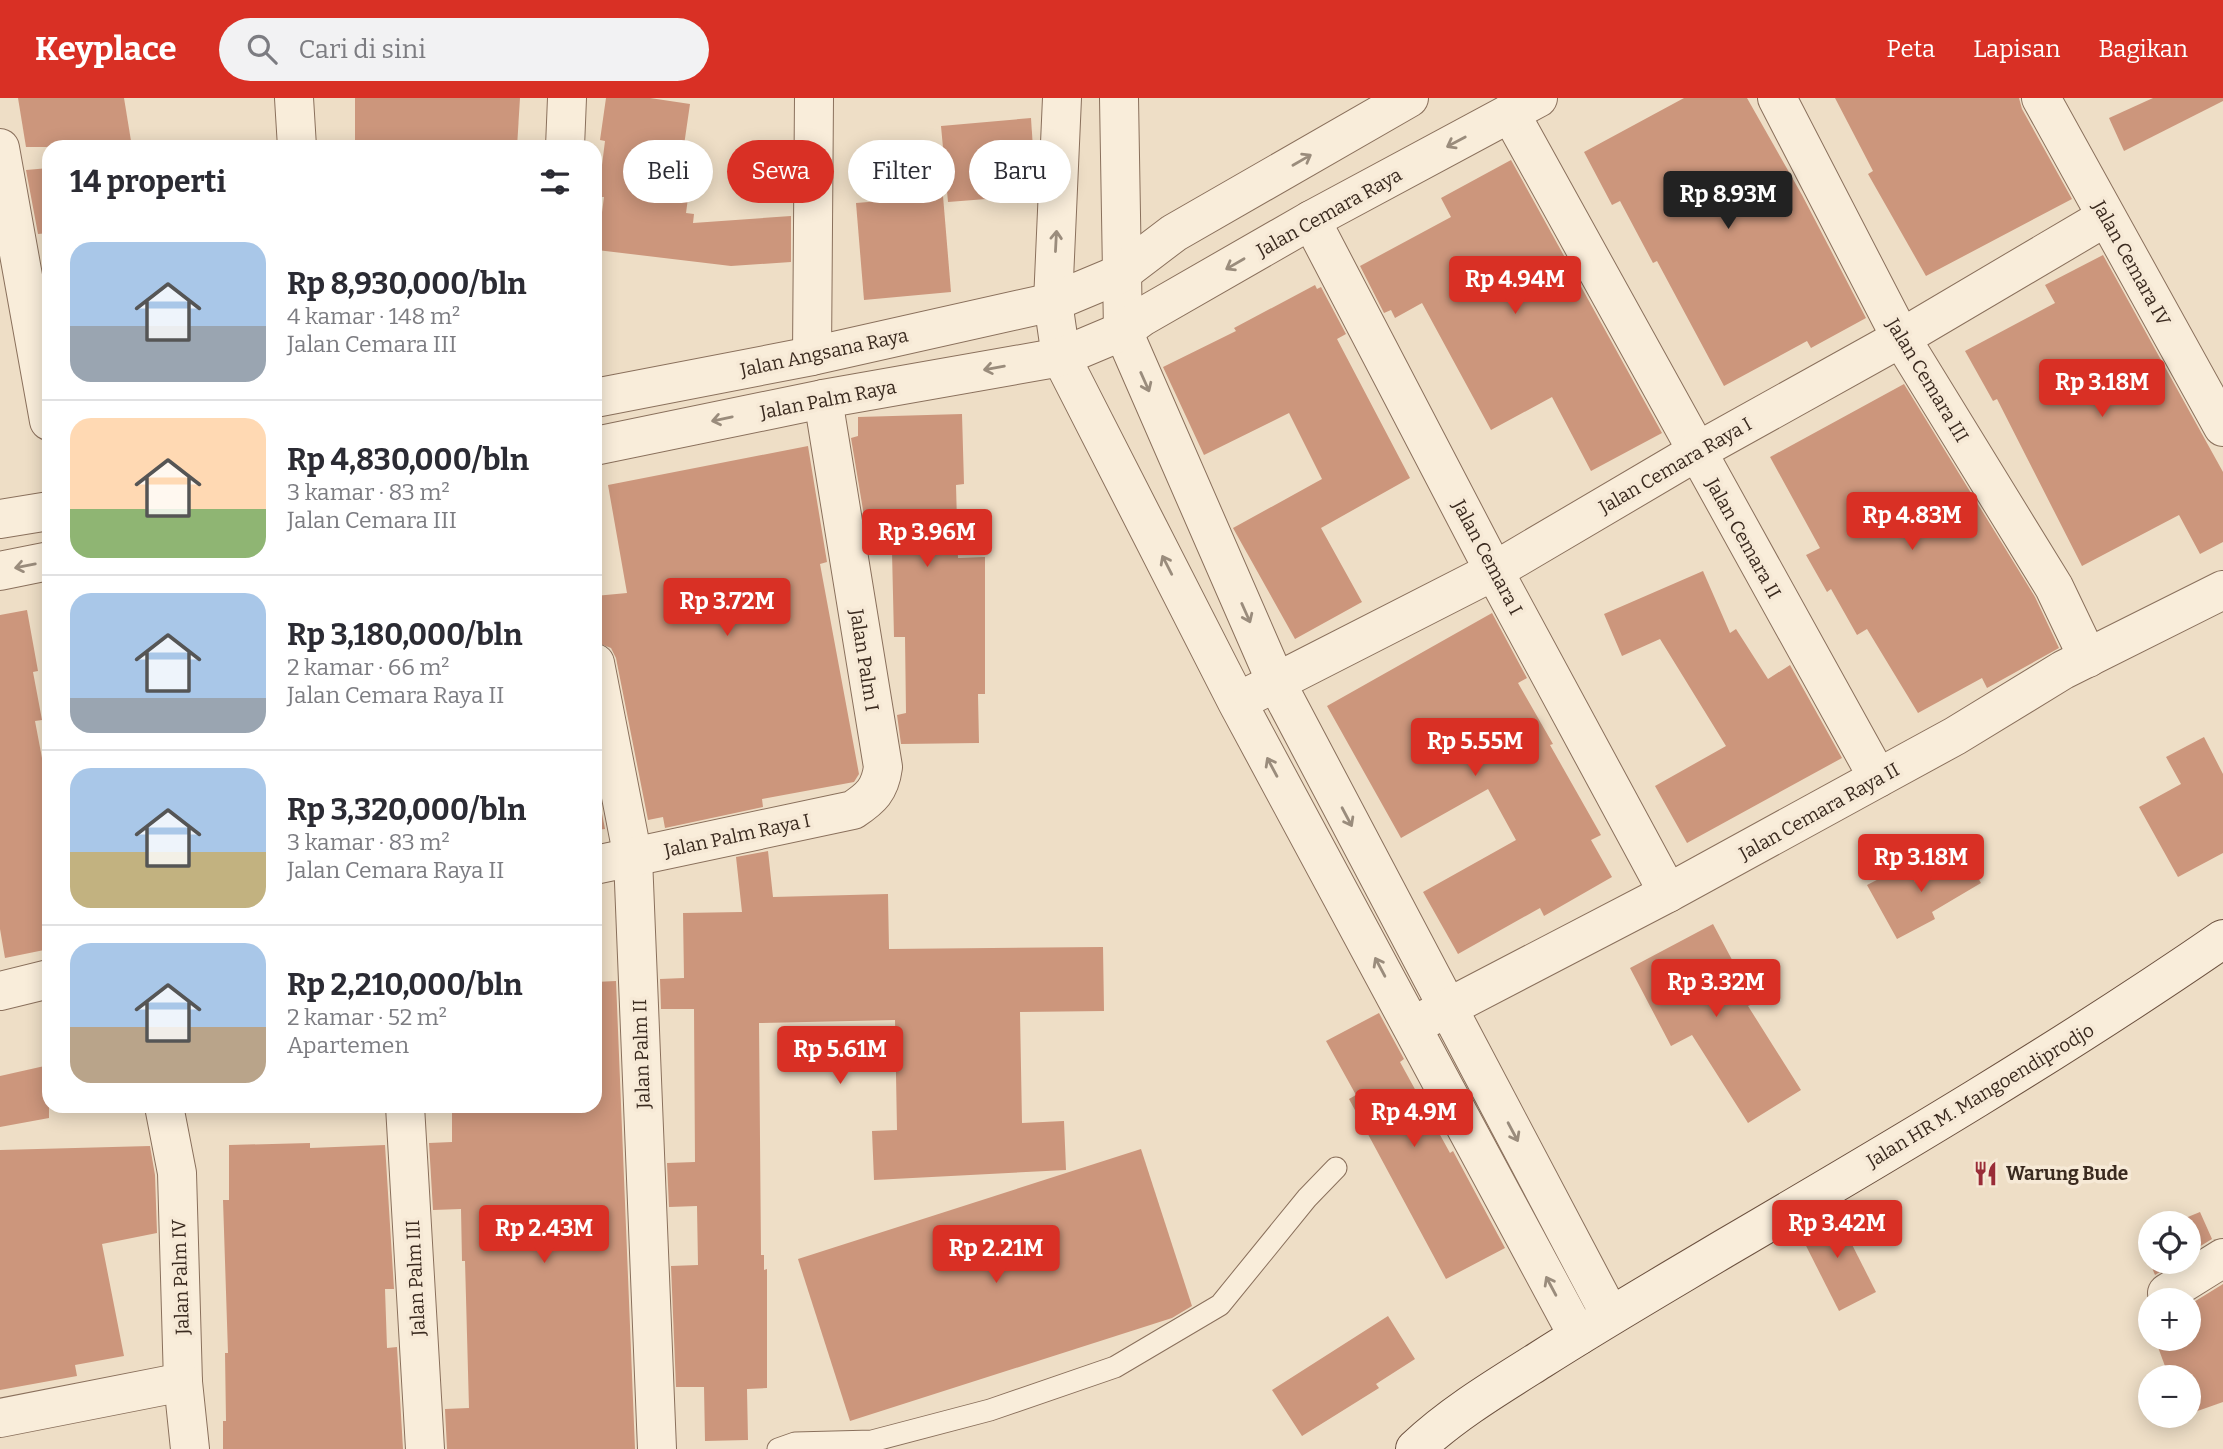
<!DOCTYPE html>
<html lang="id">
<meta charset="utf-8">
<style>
body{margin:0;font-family:Bitter,serif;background:#f2f2f3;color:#2b2b33;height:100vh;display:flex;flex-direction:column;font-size:26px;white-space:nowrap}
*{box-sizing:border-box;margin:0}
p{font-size:23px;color:#7c7c81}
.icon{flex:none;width:38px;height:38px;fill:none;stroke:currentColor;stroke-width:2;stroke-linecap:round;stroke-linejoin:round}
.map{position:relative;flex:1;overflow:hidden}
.side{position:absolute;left:42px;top:42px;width:560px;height:973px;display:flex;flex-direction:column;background:#fff;border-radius:21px;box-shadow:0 4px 18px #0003}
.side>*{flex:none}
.guide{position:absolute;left:623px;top:42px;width:665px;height:63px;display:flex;gap:14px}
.controls{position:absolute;left:2138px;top:1113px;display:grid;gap:14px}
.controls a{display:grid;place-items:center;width:63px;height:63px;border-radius:50%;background:#fff;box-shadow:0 4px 18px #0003;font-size:35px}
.price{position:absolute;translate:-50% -60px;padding:0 16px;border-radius:7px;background:#d93025;color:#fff;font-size:23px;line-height:46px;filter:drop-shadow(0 2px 4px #0008)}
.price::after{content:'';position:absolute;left:50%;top:42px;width:21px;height:16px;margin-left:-10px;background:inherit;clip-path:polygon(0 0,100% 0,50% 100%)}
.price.on{background:#222;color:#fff}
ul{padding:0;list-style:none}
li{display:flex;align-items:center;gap:21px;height:175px;padding:0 28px}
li+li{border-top:2px solid #e1e1e2}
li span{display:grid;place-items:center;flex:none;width:196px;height:140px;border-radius:21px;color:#555}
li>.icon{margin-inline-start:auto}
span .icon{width:84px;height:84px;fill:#fffc;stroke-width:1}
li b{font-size:30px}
h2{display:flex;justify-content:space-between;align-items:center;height:84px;padding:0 28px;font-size:30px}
.chip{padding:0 24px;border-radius:32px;background:#fff;box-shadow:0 4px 18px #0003;font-size:24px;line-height:63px}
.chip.on{background:#d93025;color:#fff}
header{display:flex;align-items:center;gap:42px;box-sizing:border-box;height:98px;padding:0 35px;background:#d93025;color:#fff}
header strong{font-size:33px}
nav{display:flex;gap:38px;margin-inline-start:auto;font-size:24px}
.search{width:490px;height:63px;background:#f2f2f3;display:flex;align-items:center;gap:18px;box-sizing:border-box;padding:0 24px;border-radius:38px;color:#7c7c81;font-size:26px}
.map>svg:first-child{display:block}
.building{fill:#cc967c}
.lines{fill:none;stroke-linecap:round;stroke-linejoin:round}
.lane-casing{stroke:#8a705c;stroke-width:23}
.street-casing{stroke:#8a705c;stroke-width:40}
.secondary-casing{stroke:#6c513f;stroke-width:40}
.lane{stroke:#f9edda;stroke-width:21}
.street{stroke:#f9edda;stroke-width:38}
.secondary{stroke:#f9edda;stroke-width:38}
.oneway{stroke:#9a8c7c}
.labels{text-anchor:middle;stroke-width:7;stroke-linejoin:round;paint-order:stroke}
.street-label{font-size:19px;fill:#3a2a1f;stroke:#f6e9d6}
.poi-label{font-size:19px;font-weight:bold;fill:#3a2a1f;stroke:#f6e9d6;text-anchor:start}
</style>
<header>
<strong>Keyplace</strong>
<div class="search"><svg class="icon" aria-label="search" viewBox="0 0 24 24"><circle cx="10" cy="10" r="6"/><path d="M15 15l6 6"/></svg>Cari di sini</div>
<nav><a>Peta</a><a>Lapisan</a><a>Bagikan</a></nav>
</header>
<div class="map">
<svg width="2223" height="1351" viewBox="0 0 2223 1351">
<rect width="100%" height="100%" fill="#eedec6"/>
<g class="building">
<path d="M18,0h106l8,49h-106z"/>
<path d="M355,0h165l-3,49h-162z"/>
<path d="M606,0h44l40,6 -8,55 11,2 -7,52 8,1 -1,9 98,-7v46l-60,4 -134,-16 7,-53h-6l7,-56 -5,-1z"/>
<path d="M1684,0h63l55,97 64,123 -55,30 -4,-7 -83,45 -67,-125 -4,2 -33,-62 -8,4 -28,-53z"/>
<path d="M1835,0h184l3,11 50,90 -146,77 -58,-102 5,-3z"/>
<path d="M2153,0h70v3l-99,50 -15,-33z"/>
<path d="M1031,20l5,77 -88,7 -7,-76z"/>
<path d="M1511,62l151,273 -71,38 -39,-74 -61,33 -69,-127 -27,15 -4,-8 -7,3 -24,-47 91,-49 -10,-19z"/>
<path d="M49,70v65l-11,1 -12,-64z"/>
<path d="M943,98l8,96 -87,8 -8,-97z"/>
<path d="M2103,157l120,217v70l-23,12 -21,-39 -97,51 -85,-167 -4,2 -28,-50 90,-48 -10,-18z"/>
<path d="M1315,187l2,4 4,-2 25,47 -9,5 73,139 -89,50 41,74 -67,37 -62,-111 89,-49 -33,-66 -85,42 -41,-88 73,-36 -2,-3z"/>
<path d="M1904,286l131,213 24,51 -72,40 -5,-10 -64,35 -51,-84 -10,6 -26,-46 -4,3 -21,-37 14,-7 -50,-91z"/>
<path d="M962,316l2,70 -8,1 2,73 27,-1v137h-7l1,49 -78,1 -4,-29 9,-2 -1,-76h-11l-2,-85h-22l-19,-114 7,-2v-19z"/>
<path d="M808,348l19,116 -7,2 39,210 -5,8 -92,17 1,8 -98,21 -2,-11 -15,3 -32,-162 -5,-10 -16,-6v-46l32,-3 -19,-108z"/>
<path d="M1703,473l27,62 6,-4 32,50 22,-14 52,93 -155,85 -32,-57 71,-40 -66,-107 -38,17 -18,-42z"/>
<path d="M27,512l11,61 -5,1 9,48 -7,1 14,74v154l-44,9 -5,-29v-314z"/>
<path d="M1492,515l35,65 -9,5 35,61 -3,1 51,90 -10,5 21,37 -68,39 -4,-8 -82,46 -35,-62 93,-52 -28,-51 -87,49 -74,-132z"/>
<path d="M2204,639l19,37v79l-45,24 -39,-70 42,-23 -15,-27z"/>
<path d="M595,679l10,52 -10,1z"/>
<path d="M768,753l5,46 115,-3 1,55 214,-2 1,64 -84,1 2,111 42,-2 2,49 -192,10 -2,-49 25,-1 -2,-110 -136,3 2,232h3v15l3,-1v119l-20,1 1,51 -43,1 -1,-54h-28l-5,-121 27,-1 -1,-59 -28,1 -2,-44 28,-1 -1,-153h-33l-1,-30 24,-1 -1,-65 59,-1 -6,-55z"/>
<path d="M1964,756l17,29 -49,29 3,7 -38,20 -30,-54 39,-20 9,17z"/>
<path d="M1713,826l42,79 -7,3 53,84 -53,33 -56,-88 -21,11 -41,-78z"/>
<path d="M616,883l19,468h-188l-2,-40 24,-1 -4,-147h-3l-1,-52 -28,1 -4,-67 23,-1v-36h143v-124z"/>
<path d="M1379,915l25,46 -4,3 50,91 3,-2 52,97 -59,31 -97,-180 7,-4 -30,-54z"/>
<path d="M49,967v53l-49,9v-51z"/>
<path d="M310,1045v5l75,-3 9,144h-9l2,59 10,-1 6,102h-180v-28h3l-1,-68h3l-5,-153h6v-55z"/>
<path d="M150,1048l5,29 2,58 -55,11 22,112 -49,9 2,11 -77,14v-240z"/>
<path d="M1141,1051l51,157 -20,12 -322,103 -52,-162z"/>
<path d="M1834,1111l42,83 -37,19 -41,-81z"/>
<path d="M2200,1114l12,27 -23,14v-30h-16z"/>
<path d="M2151,1135v29h25l-21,13 -16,-38z"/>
<path d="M2223,1186v118l-34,12v-37h-20l-14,-38h34v-34z"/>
<path d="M1388,1218l27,43 -39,25 3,4 -77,48 -30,-46z"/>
</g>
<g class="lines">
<defs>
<path id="lane" d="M778,1351l17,-6 77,-2 118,-31 125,-43 105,-62 87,-107 29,-30"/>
<g id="street">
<path d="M294,0l3,49"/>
<path d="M1062,0l-9,204 8,55 176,345 341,634"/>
<path d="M1119,0l4,233 153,351 334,633"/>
<path d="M1777,0l124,240 153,249 34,71"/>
<path d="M2041,0l182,329"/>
<path d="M1510,15l368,665"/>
<path d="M565,49l2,-49"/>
<path d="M0,50l49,273"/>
<path d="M1311,122l183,351 174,322"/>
<path d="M812,258l2,-258"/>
<path d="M595,300l217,-42 241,-54 67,-28 54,-41 235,-135"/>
<path d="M595,348l228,-47 238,-42 62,-26 19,-14 169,-97 227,-122"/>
<path d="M0,421l49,-8"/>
<path d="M0,473l49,-10"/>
<path d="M595,565l38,195 24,591"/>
<path d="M1253,596l241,-123 202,-119 205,-114 205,-121"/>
<path d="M595,767l258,-55c18,-12 27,-20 30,-43l-60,-368"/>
<path d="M0,893l49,-12"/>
<path d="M1424,922l244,-127 210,-115 77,-42 108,-66 160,-80"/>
<path d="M164,1008l13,67 6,209 7,67"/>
<path d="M405,1008l20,343"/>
<path d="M2167,1195l56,-35"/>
<path d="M0,1320l183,-36"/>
</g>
<path id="secondary" d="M1415,1351c37,-35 82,-62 125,-89 61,-39 123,-75 185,-112 169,-99 337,-198 498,-309"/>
</defs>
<use href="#lane" class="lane-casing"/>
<use href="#street" class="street-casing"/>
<use href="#secondary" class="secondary-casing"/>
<use href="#lane" class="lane"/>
<use href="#street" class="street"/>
<use href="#secondary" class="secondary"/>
</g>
<defs><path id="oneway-shaft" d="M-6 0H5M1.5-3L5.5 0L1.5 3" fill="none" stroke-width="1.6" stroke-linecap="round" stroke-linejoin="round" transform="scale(1.75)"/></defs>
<g class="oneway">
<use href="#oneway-shaft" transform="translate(1456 44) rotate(152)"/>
<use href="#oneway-shaft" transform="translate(1302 62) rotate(-30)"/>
<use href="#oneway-shaft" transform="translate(1056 143) rotate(-87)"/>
<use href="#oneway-shaft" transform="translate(1235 166) rotate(150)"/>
<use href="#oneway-shaft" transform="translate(994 270) rotate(170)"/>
<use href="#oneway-shaft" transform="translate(1145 284) rotate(66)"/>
<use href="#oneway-shaft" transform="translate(722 321) rotate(168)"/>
<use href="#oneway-shaft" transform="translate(1167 467) rotate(-117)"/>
<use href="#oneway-shaft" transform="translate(25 468) rotate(169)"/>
<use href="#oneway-shaft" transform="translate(1246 515) rotate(66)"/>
<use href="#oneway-shaft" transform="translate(1272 669) rotate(-118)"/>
<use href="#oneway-shaft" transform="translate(1347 719) rotate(62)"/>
<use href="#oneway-shaft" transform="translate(1380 869) rotate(-118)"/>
<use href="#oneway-shaft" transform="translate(1513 1034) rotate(62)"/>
<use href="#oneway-shaft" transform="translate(1551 1188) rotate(-118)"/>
</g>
<defs>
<symbol id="restaurant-bare" viewBox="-9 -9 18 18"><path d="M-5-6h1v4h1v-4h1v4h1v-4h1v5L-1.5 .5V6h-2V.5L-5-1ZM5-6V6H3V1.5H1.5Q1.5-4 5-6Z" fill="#992c37" stroke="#f6e9d6" stroke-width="2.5" paint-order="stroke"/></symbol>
</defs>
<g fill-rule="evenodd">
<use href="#restaurant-bare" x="1968" y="1058" width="35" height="35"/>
</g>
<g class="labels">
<g class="street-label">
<text transform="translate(1329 114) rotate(-29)" y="7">Jalan Cemara Raya</text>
<text transform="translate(2132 165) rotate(61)" y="7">Jalan Cemara IV</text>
<text transform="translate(824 254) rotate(-12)" y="7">Jalan Angsana Raya</text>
<text transform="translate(1928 282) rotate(59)" y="7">Jalan Cemara III</text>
<text transform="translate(828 301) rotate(-11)" y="7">Jalan Palm Raya</text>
<text transform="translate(1675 367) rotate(-30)" y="7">Jalan Cemara Raya I</text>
<text transform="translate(1744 440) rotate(61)" y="7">Jalan Cemara II</text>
<text transform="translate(1488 459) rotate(62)" y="7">Jalan Cemara I</text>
<text transform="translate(865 562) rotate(81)" y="7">Jalan Palm I</text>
<text transform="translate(1819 713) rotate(-29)" y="7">Jalan Cemara Raya II</text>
<text transform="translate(737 737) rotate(-12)" y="7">Jalan Palm Raya I</text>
<text transform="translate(641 956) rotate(-92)" y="7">Jalan Palm II</text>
<text transform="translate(1980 997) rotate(-31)" y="7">Jalan HR M. Mangoendiprodjo</text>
<text transform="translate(180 1179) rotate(-92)" y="7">Jalan Palm IV</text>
<text transform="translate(415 1180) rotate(-93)" y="7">Jalan Palm III</text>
</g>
<g class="poi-label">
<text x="2006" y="1082">Warung Bude</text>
</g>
</g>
</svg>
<div class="controls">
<a><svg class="icon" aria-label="locate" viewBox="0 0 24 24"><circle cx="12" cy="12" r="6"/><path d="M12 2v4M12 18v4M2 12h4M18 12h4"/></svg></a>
<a>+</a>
<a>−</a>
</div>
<b class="price on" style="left:1728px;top:133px">Rp 8.93M</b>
<b class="price" style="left:1515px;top:218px">Rp 4.94M</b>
<b class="price" style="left:2102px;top:321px">Rp 3.18M</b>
<b class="price" style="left:1912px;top:454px">Rp 4.83M</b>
<b class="price" style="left:927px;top:471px">Rp 3.96M</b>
<b class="price" style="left:727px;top:540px">Rp 3.72M</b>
<b class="price" style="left:1475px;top:680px">Rp 5.55M</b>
<b class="price" style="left:1921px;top:796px">Rp 3.18M</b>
<b class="price" style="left:1716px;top:921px">Rp 3.32M</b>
<b class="price" style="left:840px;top:988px">Rp 5.61M</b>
<b class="price" style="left:1414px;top:1051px">Rp 4.9M</b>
<b class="price" style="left:1837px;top:1162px">Rp 3.42M</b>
<b class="price" style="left:544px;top:1167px">Rp 2.43M</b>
<b class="price" style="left:996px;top:1187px">Rp 2.21M</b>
<div class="guide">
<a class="chip">Beli</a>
<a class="chip on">Sewa</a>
<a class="chip">Filter</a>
<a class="chip">Baru</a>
</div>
<section class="side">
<h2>14 properti<svg class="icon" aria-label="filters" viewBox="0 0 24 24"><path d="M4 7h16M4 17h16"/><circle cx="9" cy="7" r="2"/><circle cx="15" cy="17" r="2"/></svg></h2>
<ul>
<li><span style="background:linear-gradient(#a9c7e8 60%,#9aa5b1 0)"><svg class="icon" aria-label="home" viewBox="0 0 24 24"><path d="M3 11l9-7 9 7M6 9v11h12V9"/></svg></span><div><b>Rp 8,930,000/bln</b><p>4 kamar · 148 m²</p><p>Jalan Cemara III</p></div></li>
<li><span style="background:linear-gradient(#ffd9b3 65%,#8fb573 0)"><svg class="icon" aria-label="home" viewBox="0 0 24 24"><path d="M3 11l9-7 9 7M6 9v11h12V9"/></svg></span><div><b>Rp 4,830,000/bln</b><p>3 kamar · 83 m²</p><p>Jalan Cemara III</p></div></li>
<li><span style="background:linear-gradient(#a9c7e8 75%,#9aa5b1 0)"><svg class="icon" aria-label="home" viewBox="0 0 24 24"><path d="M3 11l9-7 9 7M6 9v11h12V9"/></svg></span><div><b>Rp 3,180,000/bln</b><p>2 kamar · 66 m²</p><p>Jalan Cemara Raya II</p></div></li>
<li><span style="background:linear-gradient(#a9c7e8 60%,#c2b280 0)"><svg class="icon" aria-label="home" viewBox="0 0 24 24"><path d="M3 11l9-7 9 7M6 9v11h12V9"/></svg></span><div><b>Rp 3,320,000/bln</b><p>3 kamar · 83 m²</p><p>Jalan Cemara Raya II</p></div></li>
<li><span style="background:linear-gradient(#a9c7e8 60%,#b9a48a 0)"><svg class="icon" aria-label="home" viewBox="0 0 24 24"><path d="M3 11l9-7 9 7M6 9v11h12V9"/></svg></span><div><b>Rp 2,210,000/bln</b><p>2 kamar · 52 m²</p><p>Apartemen</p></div></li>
</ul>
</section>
</div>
